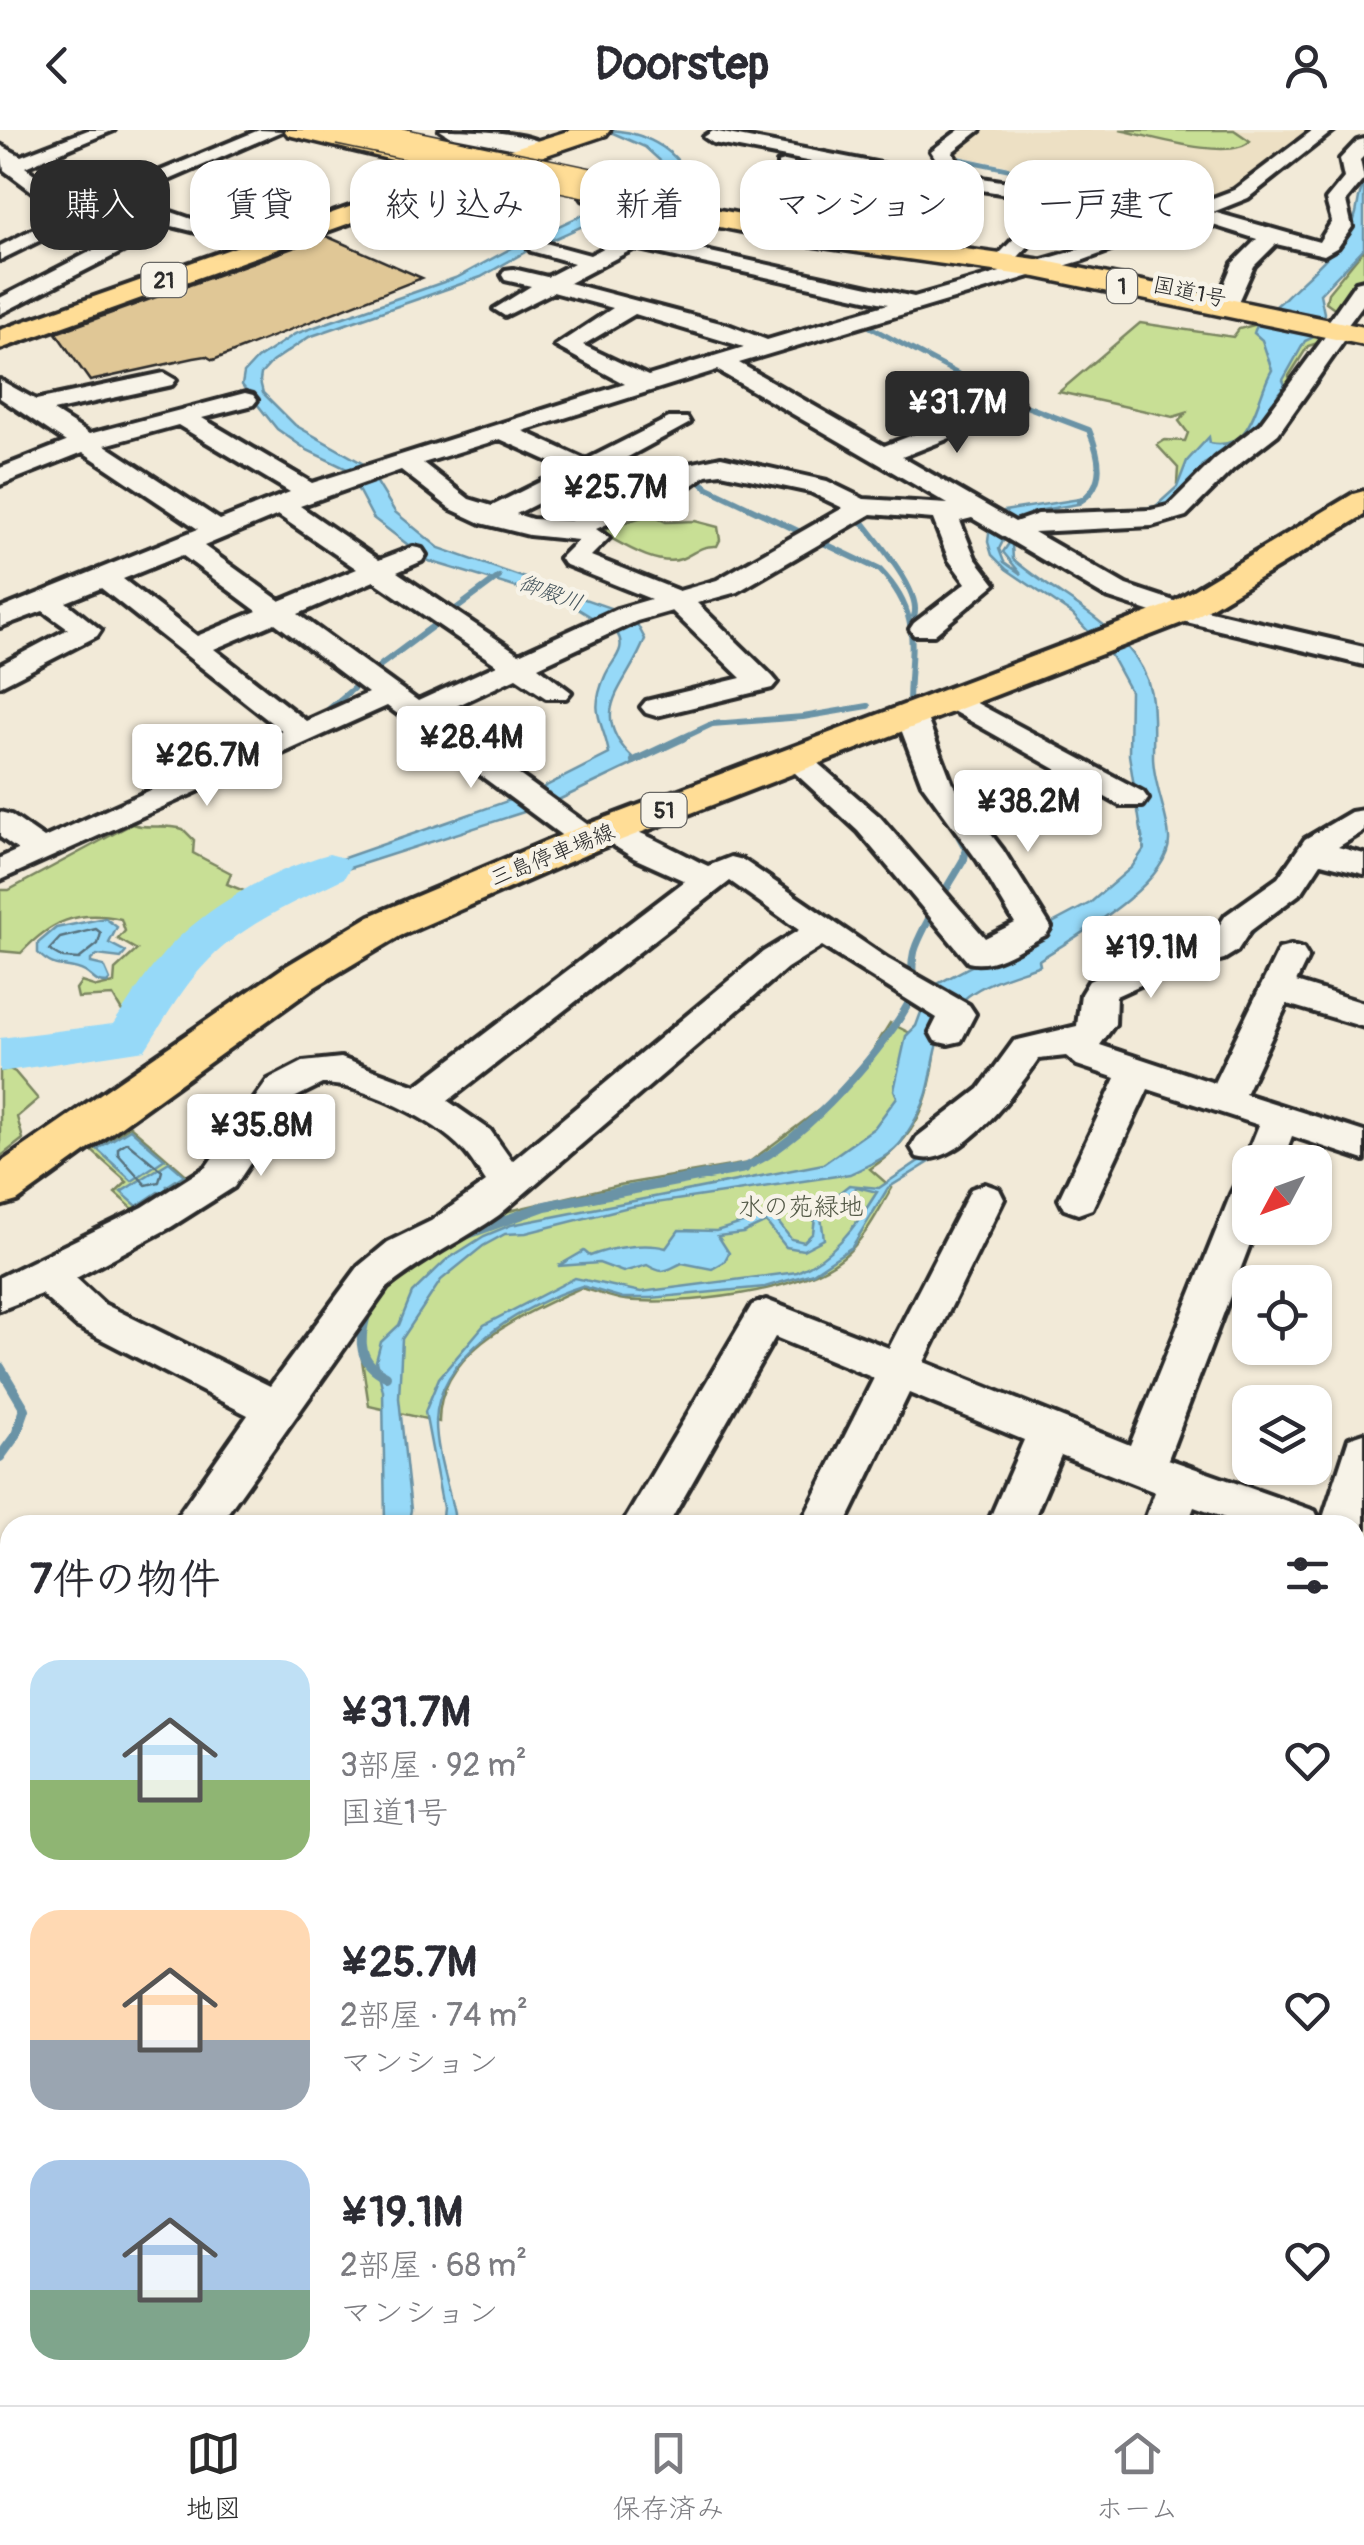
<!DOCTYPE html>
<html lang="ja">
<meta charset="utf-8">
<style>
body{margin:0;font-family:Pangolin,"Klee One",sans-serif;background:#f2f2f3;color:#2b2b33;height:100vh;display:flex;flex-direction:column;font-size:38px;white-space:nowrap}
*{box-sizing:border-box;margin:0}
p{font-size:32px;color:#7c7c81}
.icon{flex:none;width:55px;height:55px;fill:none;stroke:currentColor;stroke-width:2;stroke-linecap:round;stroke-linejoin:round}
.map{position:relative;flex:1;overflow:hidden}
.drawer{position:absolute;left:0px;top:1385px;width:1365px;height:890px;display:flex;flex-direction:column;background:#fff;border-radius:30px 30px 0 0;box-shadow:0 2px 8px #0004}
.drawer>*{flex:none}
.guide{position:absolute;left:30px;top:30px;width:1305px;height:90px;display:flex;gap:20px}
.needle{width:65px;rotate:229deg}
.tools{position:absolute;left:1232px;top:1015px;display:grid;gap:20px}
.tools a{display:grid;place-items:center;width:100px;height:100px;border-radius:20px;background:#fff;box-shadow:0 2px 8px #0004;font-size:50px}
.price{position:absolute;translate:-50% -85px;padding:0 22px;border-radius:10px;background:#fff;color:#222;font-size:32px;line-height:65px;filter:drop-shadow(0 2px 5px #0008)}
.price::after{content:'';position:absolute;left:50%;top:60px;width:30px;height:22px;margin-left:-15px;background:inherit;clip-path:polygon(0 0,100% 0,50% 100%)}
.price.active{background:#2b2b2b;color:#fff}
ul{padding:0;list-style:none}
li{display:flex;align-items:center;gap:30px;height:250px;padding:0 30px}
li span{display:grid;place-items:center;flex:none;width:280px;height:200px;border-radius:30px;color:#555}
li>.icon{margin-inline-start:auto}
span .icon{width:120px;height:120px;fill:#fffc;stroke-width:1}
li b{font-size:42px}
h2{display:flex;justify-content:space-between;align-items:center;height:120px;padding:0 30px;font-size:42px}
.chip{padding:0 35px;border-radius:30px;background:#fff;box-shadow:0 2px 8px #0004;font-size:35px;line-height:90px}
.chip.active{background:#2b2b2b;color:#fff}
header{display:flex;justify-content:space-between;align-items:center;height:130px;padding:0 30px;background:#fff;font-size:45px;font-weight:700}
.dock{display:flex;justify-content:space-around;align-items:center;height:140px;border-top:2px solid #e1e1e2;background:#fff;font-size:28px;color:#7c7c81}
.dock a{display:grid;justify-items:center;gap:5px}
.dock .active{color:#2b2b2b}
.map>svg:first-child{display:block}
.built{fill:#ede0c4}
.green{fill:#c8df95;stroke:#7a8560;stroke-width:2.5}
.water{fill:#96d9f8;stroke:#6b93a6;stroke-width:2.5}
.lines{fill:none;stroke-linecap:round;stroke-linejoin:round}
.shore{stroke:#56717d;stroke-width:2.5}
.stream-far3{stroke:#6b93a6;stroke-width:5}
.stream-far2{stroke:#6b93a6;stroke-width:6}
.stream-far1{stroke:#6b93a6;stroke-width:8}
.stream{stroke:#6b93a6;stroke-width:10}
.river{fill:#96d9f8;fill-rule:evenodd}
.building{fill:#e0c796;stroke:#2b2b2b;stroke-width:2.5}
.minor-casing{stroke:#2b2b2b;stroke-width:8}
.major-casing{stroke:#2b2b2b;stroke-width:8}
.highway-casing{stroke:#2b2b2b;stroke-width:7}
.minor{fill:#f7f3e8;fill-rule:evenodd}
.major{fill:#ffdd96;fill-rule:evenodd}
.highway{fill:#ffdd96;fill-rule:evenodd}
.highway-bridge-casing{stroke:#2b2b2b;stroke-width:32;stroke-linecap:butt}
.highway-bridge{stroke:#ffdd96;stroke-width:29}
.labels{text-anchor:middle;stroke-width:9;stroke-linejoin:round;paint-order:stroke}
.shield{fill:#f7f3e8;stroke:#686764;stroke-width:2.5}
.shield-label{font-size:22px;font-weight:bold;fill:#2b2b2b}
.far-street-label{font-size:22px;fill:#2b2b2b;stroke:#f7f3e8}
.far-water-label{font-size:22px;font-style:italic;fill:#46565e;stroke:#f7f3e8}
.park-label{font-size:25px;fill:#525846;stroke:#f7f3e8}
</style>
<header><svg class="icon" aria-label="back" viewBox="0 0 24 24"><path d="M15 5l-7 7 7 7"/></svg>Doorstep<svg class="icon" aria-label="person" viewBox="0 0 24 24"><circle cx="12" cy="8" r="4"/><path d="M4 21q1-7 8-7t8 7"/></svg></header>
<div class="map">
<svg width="1364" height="2275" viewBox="0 0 1364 2275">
<rect width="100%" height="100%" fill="#f2ead8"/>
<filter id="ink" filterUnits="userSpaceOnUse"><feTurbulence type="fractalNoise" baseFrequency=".01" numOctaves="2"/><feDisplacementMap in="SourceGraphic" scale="20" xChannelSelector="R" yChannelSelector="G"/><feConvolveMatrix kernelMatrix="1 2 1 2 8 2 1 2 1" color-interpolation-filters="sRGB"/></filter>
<g filter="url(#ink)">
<g class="built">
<path d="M977,0h339l-65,50 -55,26 -249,-53z"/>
<path d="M1364,1396v565l-9,-5v-529z"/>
</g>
<g class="green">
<path d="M1120,0h114l16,11c-19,21 -102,-5 -130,-11z"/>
<path d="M1364,119v34l-24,29 -14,-10 2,-9z"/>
<path d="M1140,193l93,14 6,-8 22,-6 62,14 -2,5 -13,4 -19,30 3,10 -100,104 -15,-6 1,-16 -21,-23 8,-5 20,1 3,-8 -9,-12 7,-8 -13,4 -114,-25z"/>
<path d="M639,379l27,13 29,-1 23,6 2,13 -3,6c-17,-1 -21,7 -36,13 -22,8 -56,-13 -74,-23l-2,-7 37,-12z"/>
<path d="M132,694c17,6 33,-1 51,5l11,11 -1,13 38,20 -4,11 27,11 -7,10 -54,35 -50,63 -13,2 -7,8 -10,-17 -35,2 -2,-9 5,-7 16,5 17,-4 1,-13 22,-20 -19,-11 7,-8 -4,-12c-44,-10 -71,3 -100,34l-21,-2v-61h9z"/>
<path d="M890,893l46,23c-6,55 -18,91 -66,123l22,19c-14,23 -27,51 -49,69 -44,36 -162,49 -218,43 -15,-2 -30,-9 -45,-12 -54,26 -142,61 -141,134l-70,-16 -12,-79 34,-55 114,-60 114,-27 129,-22 79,-59 43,-49z"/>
<path d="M9,939l6,3 23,27 -21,18 6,22 -23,18v-86z"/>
<path d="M130,996l67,58 -54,34 -28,-25 12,-11 -35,-31z"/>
</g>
<g class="water">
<path d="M606,0c29,0 64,14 79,41l-40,27 -118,53 -46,26 -172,60 -37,25 -11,12 -1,7 3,12 32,32 72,41 28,46 44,36 180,63 18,13 8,15c-17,47 -61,72 -11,120h10l-92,44 -227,73 -53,29 -10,-10 59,-29 215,-75 73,-37c-5,-33 -21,-39 -4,-78 6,-15 23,-26 12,-43l-47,-29 -141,-43 -56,-43 -26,-49 -40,-19 -30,-21 -35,-44 2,-12 13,-14 38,-25 163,-57 65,-35 106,-48 38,-27 -22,-20z"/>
<path d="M1364,54v64l-44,46 4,19 -4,21 -15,7 -22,39 2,5 -7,9 2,4 -32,43 -44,23 -31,43 -166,26 -8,16 5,13 17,12 -18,-22 11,-16 22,-6 -24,15 1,14c37,32 82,52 115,89 30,33 25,66 25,108 0,28 14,55 16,82 3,45 -96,100 -130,122l1,5c-24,9 -51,15 -72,31 -34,26 -31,61 -41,97 -5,17 -16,34 -25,48 -11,16 -36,25 -52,33l-221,33 -103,26 -21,1 -22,12 -42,34 -39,59 -3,59 12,112 -3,15h-23l-2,-134 -7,-30 5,-19 18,-17 13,-32 33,-32 39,-25 27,-11 312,-61 51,-36 23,-31 -3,-7 12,-54 10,-10 14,-38 160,-85 42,-36 12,-18 -15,-94 1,-64 -19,-35 -39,-42 -66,-45 -14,-14 -4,-13 2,-18 14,-13 82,-13 -8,6 -36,6 72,3 42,-7 21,-19 10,-26 22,-24 1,6c44,10 46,-47 62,-73l-10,-30 -8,-7c5,-16 19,-23 31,-35 22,-22 48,-43 65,-70 10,-15 5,-28 14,-44z"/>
<path d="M105,788l12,9 -8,16 17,9 -5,6 -24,-3 -6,5v3l13,3 6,14 -3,3c-13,0 -12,-5 -22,-11 -18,-10 -29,0 -47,-19v-10l18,-15z"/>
<path d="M130,999l35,30 -33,22 -35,-32z"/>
<path d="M946,1022l-58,36 -36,59 -39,26 -48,14 -114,11h-28l-41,-12c-57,18 -145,68 -146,136 0,30 12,63 18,92l-1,11h-12l2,-17 -18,-96 14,-34 45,-53 91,-47 66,14 156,-20c37,-16 59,-46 80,-80l-20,-5 -36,30 3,22 -21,11 -17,-3 -20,-25 -23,11 -25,3 11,17 -5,9 -12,7 -30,-6c-17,8 -18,12 -35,2l-24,7 -24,-9 -41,3 26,-15 6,5c20,-8 54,-14 76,-8l13,-18 37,1 56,-17 19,25 13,3 9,-9 3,-22 33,-26 30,3 47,-32z"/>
<path d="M169,1032l15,13 -17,11 9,9 -9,5 -9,-8 -21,14 -16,-14z"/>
</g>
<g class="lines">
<g class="shore">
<path d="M96,799l5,4 -3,11 -19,15 -16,-1 -14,-8 11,-12z"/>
<path d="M127,1012l35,29 -3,11 -13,3 -28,-31v-6z"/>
</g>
<g class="stream-far3">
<path d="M950,27l239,50"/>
<path d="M870,197l137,73"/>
<path d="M1346,202l18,-32"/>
<path d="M1304,264l15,-15 17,-29"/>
</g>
<g class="stream-far2">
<path d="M1002,267l87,33c11,26 18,55 -10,72"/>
<path d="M695,348l13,10 172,82c46,48 28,82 29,141"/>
<path d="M859,387c15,21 64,75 55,99"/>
<path d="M329,579l53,-45 117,-87"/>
<path d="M678,610l34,-16 91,-7 65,-11"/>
</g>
<g class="stream-far1">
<path d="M634,631l49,-23"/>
<path d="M1241,810l25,-23"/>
<path d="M731,1041c57,-11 148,-115 176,-165 10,-17 1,-42 9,-60 12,-30 32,-59 48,-87l2,-11 -10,-18"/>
</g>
<g class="stream">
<path d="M465,1105l80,-29 200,-38"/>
<path d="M366,1185c-8,27 -7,48 20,61"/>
<path d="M0,1237l25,42 -9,26 -16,22"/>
</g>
<path class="river" d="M329,724l15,4 6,10 -6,10c-47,23 -97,44 -135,82 -26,26 -44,59 -64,90l-145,22v-34l113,-14c17,-24 32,-49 50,-70 40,-46 108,-84 166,-100z"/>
</g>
<path class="building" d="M326,106l96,42 -209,82 -7,-4 -12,2 -104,23 -34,-48z"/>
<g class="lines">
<defs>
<g id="minor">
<path d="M88,0h26l-89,37 25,19 43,13 166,-69 23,1 -164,71 -118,58v-14l77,-39 -41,-13 -32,-24 -4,-25 21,11z"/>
<path d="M440,0c28,0 89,1 111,18l-10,6 -92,-18z"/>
<path d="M959,0h21l-28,22 9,15 -4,7 69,11 10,6 -10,6 -70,-11 7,28 -16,24 -15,10 -10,-6 20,-28 -6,-28 -223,-43 -9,-6 9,-6 224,44 4,-8 -10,-16z"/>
<path d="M1313,0h21l-86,68 -35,14 106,30 13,-21 -6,-21 18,-22 -4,-19 17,-18 7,-2v17l-4,4 4,19 -18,22 6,26 -14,20 -14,8 -48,-11 -22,22 -17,38 -8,2 -11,-7 15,-36 24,-24 -63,-20 -110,41 -345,103 145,83 120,-46h16l4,5 -4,5 -118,47 113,65 23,-8 113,-4 17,-4 47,-47 45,-35 72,-97 -4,-5 28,-40 8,-2v23l-17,23 4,5 -73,103 -45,35 -47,47 -34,10 -118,6 92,53 63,21 175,41v18l-194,-47 -64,-21 -134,-79 -12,3 15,37 20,26 -61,51h-20l-4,-6 4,-6 52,-40 -17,-23 -16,-41 -62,-5 -134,78 -40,11 75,73 5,6 -5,6 -116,28 -10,-3 -5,-6 5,-6 95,-23 -69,-67 -35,10 -99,46 33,25 -5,6h-20l-30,-20 -79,37 158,115 5,-7c21,-5 83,32 108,43l23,-9 12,3 145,99 81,46 6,9 -14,27 -13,3 -13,-3 -5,-9 7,-14 -115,-72 -35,22 -288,247c-37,26 -77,44 -112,73l-168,237h-48l77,-110 -172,-89 -35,-32 -41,16v-33l143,-70 63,-40 62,-87 35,-18 38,-4 75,28 269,-205 -51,-23 -31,-19 -5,7h-22l-189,-140 -387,174v-22l18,-8 -18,-13v-25l11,3 33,23 238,-107 -181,-143 -35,14 35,28 -4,6 -97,50v-21l68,-36 -25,-18 -43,16v-18l198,-80 -115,-77 -83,33v-17l66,-26 -66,-44v-18l36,20 128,-27 12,7 -4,5 -119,26 36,23 156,-41 8,2 4,5 -4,5 -51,13 110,65 313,-99 -70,-38 58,-38 -60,-16 -48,24 -11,-7 37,-23 -26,-6 -3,-5 3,-5 8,-1 34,8 27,-14 -43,-12 -3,-4 3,-4 7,-2 52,14 95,-49 10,6 -3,4 -41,23 263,58 156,-45 164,-62zM635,118l253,56 -121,36 -39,-15 -159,-42zM635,184l109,33 -96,29 -65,-31zM717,240l231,134 -84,-5 -37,-18 -106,-24 -32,7 -22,16 -97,41 -38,-2 -16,-5 70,-35 15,5 9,-3 4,-5 -8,-7 84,-46 -3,-5h-18l-83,42 -63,-29zM178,295l112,67 -70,28 -115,-75zM500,309l66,30 -74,37 -23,-7 -46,-36zM401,340l50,39 30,14 48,12 49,5 -18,18 4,6 87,35 -34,10 -98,45 -122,-82 25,-11 4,-6 -4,-6 -9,-2 -34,13 -79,-54zM721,343l89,19 33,16 -126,72 -38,11 -88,-35 18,-18 -13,-9 89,-39 21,-15zM278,385l79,54 -77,32 -76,-55zM182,425l75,56 -60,25 -74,-57zM374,451l123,84 -79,36 -120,-87zM275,493l93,70 -62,28 -92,-72zM730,751l69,49 -36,22 -251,209 -22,-31 -42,-29zM322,954c40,0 114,36 141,66 9,9 16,22 23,32l-55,39 -43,21 -29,24 -89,120 -166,-82 -28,-26 95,-51 63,-40 60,-89z"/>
<path d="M785,31l44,10 3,4 -52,38 -10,-6 3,-4 33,-26 -28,-6v-8z"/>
<path d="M1076,49l10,6 -3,4 -67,70h-14l-4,-4 4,-4 67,-70z"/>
<path d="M148,74l67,23 57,12 3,4 -10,6 -93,-23 -172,88v-16l154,-79 -16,-9z"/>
<path d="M954,561l189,101 5,7 -5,7h-22l-177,-100 -5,-6 5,-6z"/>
<path d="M911,577l11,3 4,6 26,67 51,67 48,77 -5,8c-23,11 -52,34 -78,27l-110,-131 -77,-71 4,-6h22l73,63 105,121 30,-15 -37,-62 -56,-77 -26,-68 4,-6z"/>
<path d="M1364,680v21l-26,16 26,7v20l-43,-11 -19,29 -52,39 -13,20 -13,8 -64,17 -44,20 -1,28 -15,21 114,38 65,-134 12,-3 12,3 5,8 -12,25 68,21v24l-77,-23 -42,90 119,38v28l-72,-24 -10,26h-32v10l-6,-10 15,-37 -111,-36 -56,120 -14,5 -14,-5 -5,-10 57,-121 -39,-13 -11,-9 -27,3c-22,31 -80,111 -122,98l-6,-10 6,-10 62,-48 35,-48 63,-15 4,-32 8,-13 48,-22 64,-16 12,-8 13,-20 52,-37 27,-39 46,-27z"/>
<path d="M1250,1050v48h6l-88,231 147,52 6,13 28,-86 15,-5v95l-5,11 -4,1v-15h-110l-51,-18 -7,18h-44l12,-33 -94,-37 -30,70h-44l37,-85 -115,-47 -64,132h-45l74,-147 -99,-41 -107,188h-46l130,-220 14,-5 123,48 82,-159 14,-5 14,5 5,10 -80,163 206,83 101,-251 5,-10z"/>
<path d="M10,1627v58l-10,4v-58z"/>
<path d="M1355,1953l9,4v56l-9,-4z"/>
<path d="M0,2039l10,4v61l-10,-4z"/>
<path d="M160,2265h63l-5,10h-63z"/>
<path d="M263,2265h72l5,10h-72z"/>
<path d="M347,2265h62l-5,10h-62z"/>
<path d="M462,2265h62l-5,10h-62z"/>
<path d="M1060,2265h62l-3,10h-62z"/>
</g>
<g id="major">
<path d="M474,33l9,2 3,5 -3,5 -483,174v-19z"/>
<path d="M1364,361v24l-172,104 -591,229 -201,88 -87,52 -296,213 -17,5v-43l283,-195 87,-52 203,-86 595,-225 185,-111z"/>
</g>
<g id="highway">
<path d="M284,0h47l79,18 4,6 -13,8 -113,-27z"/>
<path d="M571,0h39l-4,5 -122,41 -10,2 -13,-8 3,-6z"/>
<path d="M593,56l222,42 221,31 328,68v18l-328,-68 -221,-31 -232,-46 -4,-6z"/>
</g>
</defs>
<use href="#minor" class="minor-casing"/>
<use href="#major" class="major-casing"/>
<use href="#highway" class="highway-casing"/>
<use href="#minor" class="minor"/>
<use href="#major" class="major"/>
<use href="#highway" class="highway"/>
<defs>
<path id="highway-bridge" d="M339,0l317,67"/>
</defs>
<use href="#highway-bridge" class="highway-bridge-casing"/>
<use href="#highway-bridge" class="highway-bridge"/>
</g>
</g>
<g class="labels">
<g class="shield">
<rect x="141.5" y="133" width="45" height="34" rx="8"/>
<rect x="1107" y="139" width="30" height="34" rx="8"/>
<rect x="641.5" y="663" width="45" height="34" rx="8"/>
</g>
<g class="shield-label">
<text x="164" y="158">21</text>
<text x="1122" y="164">1</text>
<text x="664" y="688">51</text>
</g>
<g class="far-street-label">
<text transform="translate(1190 161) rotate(12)" y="8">国道1号</text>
<text transform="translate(552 724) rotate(-22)" y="8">三島停車場線</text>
</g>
<g class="far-water-label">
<text transform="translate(551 462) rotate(20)" y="8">御殿川</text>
</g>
<g class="park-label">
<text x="801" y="1085">水の苑緑地</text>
</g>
</g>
</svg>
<div class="tools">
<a><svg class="needle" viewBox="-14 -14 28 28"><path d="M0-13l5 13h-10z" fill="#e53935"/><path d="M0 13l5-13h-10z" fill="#7c7c81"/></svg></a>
<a><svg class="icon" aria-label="locate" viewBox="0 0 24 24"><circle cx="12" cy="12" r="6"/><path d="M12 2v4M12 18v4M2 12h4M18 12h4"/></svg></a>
<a><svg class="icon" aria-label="layers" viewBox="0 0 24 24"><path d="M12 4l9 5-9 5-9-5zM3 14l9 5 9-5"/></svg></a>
</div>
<b class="price active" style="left:957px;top:326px">¥31.7M</b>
<b class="price" style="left:615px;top:411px">¥25.7M</b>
<b class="price" style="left:471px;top:661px">¥28.4M</b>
<b class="price" style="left:207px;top:679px">¥26.7M</b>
<b class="price" style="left:1028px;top:725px">¥38.2M</b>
<b class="price" style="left:1151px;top:871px">¥19.1M</b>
<b class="price" style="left:261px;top:1049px">¥35.8M</b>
<div class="guide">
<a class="chip active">購入</a>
<a class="chip">賃貸</a>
<a class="chip">絞り込み</a>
<a class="chip">新着</a>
<a class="chip">マンション</a>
<a class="chip">一戸建て</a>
</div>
<section class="drawer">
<h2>7件の物件<svg class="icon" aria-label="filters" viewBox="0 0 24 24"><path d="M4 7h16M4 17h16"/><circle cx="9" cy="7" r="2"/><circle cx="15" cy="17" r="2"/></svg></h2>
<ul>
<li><span style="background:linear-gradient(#bfe0f5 60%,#8fb573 0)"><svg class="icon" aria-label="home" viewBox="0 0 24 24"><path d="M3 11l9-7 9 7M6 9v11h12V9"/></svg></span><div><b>¥31.7M</b><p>3部屋 · 92 m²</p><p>国道1号</p></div><svg class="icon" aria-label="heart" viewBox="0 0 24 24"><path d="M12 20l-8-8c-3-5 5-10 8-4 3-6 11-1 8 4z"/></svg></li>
<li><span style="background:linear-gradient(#ffd9b3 65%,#9aa5b1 0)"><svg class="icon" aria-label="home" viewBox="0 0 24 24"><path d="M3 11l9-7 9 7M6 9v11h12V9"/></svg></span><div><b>¥25.7M</b><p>2部屋 · 74 m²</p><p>マンション</p></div><svg class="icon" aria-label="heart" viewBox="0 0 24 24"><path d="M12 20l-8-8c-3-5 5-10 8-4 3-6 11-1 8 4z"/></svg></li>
<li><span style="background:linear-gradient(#a9c7e8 65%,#7fa58c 0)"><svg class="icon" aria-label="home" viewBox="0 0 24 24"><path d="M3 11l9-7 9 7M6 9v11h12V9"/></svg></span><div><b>¥19.1M</b><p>2部屋 · 68 m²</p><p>マンション</p></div><svg class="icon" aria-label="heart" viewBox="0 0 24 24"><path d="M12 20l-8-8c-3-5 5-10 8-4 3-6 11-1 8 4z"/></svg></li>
</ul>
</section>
</div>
<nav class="dock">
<a class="active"><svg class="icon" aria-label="map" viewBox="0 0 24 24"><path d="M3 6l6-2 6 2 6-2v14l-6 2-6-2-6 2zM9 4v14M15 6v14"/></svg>地図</a>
<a><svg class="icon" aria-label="saved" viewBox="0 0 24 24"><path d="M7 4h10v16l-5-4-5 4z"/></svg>保存済み</a>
<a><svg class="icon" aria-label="home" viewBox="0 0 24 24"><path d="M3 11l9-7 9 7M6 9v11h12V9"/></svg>ホーム</a>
</nav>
